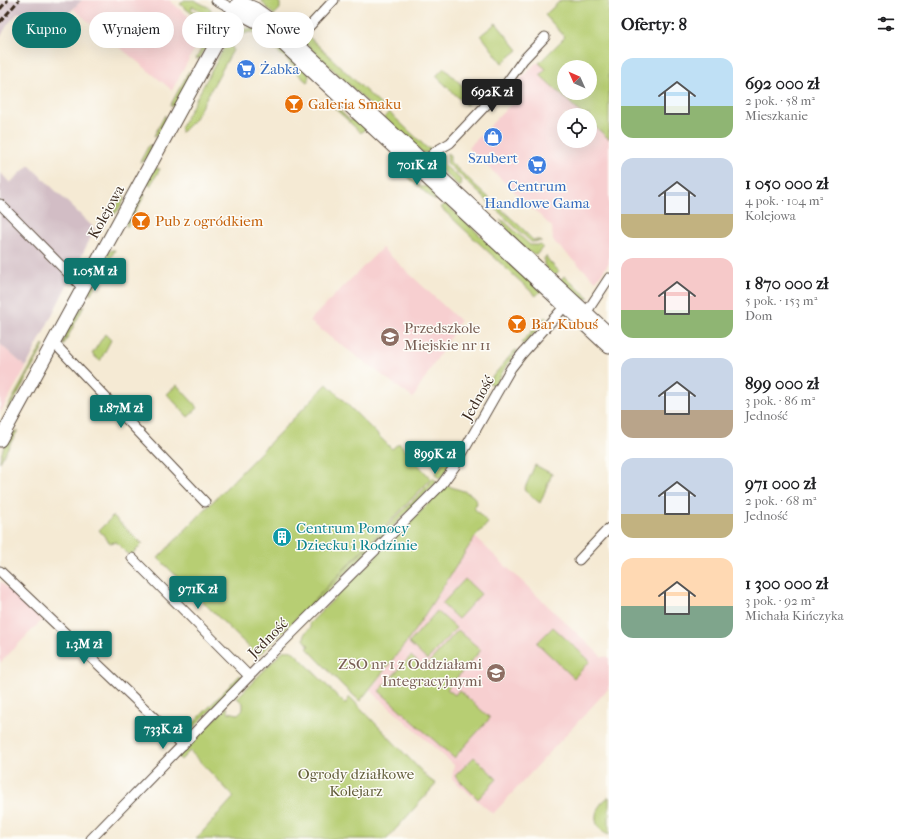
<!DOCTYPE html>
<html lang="pl">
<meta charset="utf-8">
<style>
body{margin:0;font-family:"IM FELL French Canon",serif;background:#f2f2f2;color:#202124;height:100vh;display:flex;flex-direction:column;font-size:15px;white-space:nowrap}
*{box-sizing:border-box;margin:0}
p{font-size:13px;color:#757577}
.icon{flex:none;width:22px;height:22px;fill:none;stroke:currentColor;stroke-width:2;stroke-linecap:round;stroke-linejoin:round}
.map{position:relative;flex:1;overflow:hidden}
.panel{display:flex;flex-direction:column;background:#fff;width:300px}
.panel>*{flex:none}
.banner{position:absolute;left:12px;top:12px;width:380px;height:36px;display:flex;gap:8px}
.needle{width:26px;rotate:315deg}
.buttons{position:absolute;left:557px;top:60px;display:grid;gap:8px}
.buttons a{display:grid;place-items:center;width:40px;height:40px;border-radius:50%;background:#fff;box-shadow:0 4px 16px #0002;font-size:20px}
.price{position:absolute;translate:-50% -34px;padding:0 9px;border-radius:4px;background:#0f766e;color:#fff;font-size:13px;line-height:26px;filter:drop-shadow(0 1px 2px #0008)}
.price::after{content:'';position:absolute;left:50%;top:24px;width:12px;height:9px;margin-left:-6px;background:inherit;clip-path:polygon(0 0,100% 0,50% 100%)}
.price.active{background:#222;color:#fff}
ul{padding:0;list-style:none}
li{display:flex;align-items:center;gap:12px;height:100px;padding:0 12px}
li span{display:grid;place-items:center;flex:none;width:112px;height:80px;border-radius:12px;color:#555}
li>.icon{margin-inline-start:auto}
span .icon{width:48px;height:48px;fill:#fffc;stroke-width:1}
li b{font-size:17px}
h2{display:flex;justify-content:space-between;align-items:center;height:48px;padding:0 12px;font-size:17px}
.pill{padding:0 14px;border-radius:18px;background:#fff;box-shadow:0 4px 16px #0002;font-size:14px;line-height:36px}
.pill.active{background:#0f766e;color:#fff}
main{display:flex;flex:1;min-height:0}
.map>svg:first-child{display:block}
.built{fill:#f7cfd0}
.industrial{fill:#d2bdc5}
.green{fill:#b7ce73;stroke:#797c48;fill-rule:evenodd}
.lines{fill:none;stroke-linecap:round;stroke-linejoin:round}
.street-casing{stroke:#574739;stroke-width:11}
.secondary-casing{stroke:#574739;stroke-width:15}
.street{stroke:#fff;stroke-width:9}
.secondary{stroke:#fff;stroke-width:13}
.rail{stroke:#3b2a1e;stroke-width:3;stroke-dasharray:6 3;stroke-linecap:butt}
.labels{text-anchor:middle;stroke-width:3;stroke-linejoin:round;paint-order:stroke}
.shop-label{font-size:15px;fill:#366cbe;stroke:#fdfcf7}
.food-label{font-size:15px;fill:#c56008;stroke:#fdfcf7;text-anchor:start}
.street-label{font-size:15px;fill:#3b2a1e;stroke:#fdfcf7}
.education-label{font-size:15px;fill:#785e54;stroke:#fdfcf7;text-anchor:start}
.culture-label{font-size:15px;fill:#0d838f;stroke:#fdfcf7;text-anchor:start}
.park-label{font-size:15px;fill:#605b38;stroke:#fdfcf7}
</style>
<main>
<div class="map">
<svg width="609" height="839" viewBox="0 0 609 839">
<rect width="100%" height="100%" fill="#fdfcf7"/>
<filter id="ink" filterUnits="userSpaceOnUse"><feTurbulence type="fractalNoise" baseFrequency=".025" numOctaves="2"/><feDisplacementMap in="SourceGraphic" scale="8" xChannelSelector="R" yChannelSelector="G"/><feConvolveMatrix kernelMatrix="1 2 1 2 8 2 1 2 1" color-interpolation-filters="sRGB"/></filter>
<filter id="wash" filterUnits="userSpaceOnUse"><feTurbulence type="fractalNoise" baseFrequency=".012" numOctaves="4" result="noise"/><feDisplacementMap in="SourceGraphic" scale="16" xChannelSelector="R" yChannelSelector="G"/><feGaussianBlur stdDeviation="0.9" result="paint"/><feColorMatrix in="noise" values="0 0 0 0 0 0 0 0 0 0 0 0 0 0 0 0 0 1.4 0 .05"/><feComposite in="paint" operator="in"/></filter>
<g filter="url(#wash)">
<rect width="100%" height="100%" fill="#f5ead4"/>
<g class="built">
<path d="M82,0h87l36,30 -33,60 -99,-81z"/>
<path d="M536,63h3l7,6 -6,6 43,40h-19v26h26v-19l19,17v124l-13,18 -43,-40 -1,-14 -84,-79 53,-54 -8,-8z"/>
<path d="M382,248l78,73 -47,77 -104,-77z"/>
<path d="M0,344l26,23 -26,46z"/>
<path d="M475,537l126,119 8,1v31l-116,126 -41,-35 2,-14 -84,-75 39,-51z"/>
<path d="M0,581l42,39 -42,43z"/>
</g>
<g class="industrial">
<path d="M0,0h82l-13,13 -14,30 -36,-31 -11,12 -8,14z"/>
<path d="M29,165l66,64 -69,138 -26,-23v-172l10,11z"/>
</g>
<g class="green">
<path d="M184,0h10l16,8 2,5 -1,7 -18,-14 -2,3 17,15h-3l-25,-20z"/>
<path d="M261,0h15l4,3v6l-6,6 -8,-8z"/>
<path d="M561,0h48v139l-19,-17v-7h-7l-43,-40 6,-6 -7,-6 26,-26 -20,-22zM564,67h26v26h-26z"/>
<path d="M496,23l22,27 -16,13 -21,-28z"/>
<path d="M251,28l9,3 -2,2 -8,-1 -12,4 -5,-1 4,-4z"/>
<path d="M208,36l4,1 -12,21 -4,1z"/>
<path d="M308,36l76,72 -5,5 -73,-69 -1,-4z"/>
<path d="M270,38l39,36 -1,9 -13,-12 -8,-12 -22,-16z"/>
<path d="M226,44l6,3 1,3 -39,70 -13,13v-6z"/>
<path d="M444,68l30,29 -8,8 -30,-29z"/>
<path d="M189,71l1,4 -1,4 -13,25 -2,2h-4z"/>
<path d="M329,101l21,19h8l8,8 -5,5 -33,-31z"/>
<path d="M389,112l38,36 5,1 -2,3 -7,1 -39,-35z"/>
<path d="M165,115l1,7 -6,12 -6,2z"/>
<path d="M149,145l2,1c0,6 -5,16 -11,16z"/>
<path d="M439,153h2l2,2 1,10 17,15 -1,2 2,1 -2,4 -24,-22 -1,-6z"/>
<path d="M447,153l3,2v7l74,68 2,3 7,7h6l3,1 -11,1 -84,-79z"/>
<path d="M156,168l4,1 -10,17 -3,-5 6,-11z"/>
<path d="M403,170l18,17 8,-1 8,10 -2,5 -34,-30z"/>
<path d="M123,194l1,6 -7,12 -5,3z"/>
<path d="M142,195h3l-18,32 -2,-5 13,-24z"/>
<path d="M446,204l95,87 -5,5 -96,-89z"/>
<path d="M500,220l4,1 26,24h10l3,2 -6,7c-14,1 -29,-24 -37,-34z"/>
<path d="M112,250h3l-11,20 -4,-1 9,-17z"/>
<path d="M546,256l3,5 10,10 -5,5 -10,-11v-6z"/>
<path d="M97,274l3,3 -10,18 -1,-6z"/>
<path d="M564,276l25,22c-12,5 -22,-10 -30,-17z"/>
<path d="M84,306l-21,40c-1,-8 14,-37 21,-40z"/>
<path d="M545,317l2,2 -23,25 -3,-1z"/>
<path d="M105,334l6,6 -11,21 -8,-7z"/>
<path d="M43,344l1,2 -34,62 -3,1z"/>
<path d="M516,349l1,2 -11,15 -11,20 -7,-4z"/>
<path d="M327,384l65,65 7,-6 32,36 -140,145 -33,32 -100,-98z"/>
<path d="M177,385l21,23 -10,9 -21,-23z"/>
<path d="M18,430l-18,32c0,-9 9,-29 18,-32z"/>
<path d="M445,459l7,4 -12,16 -5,-4z"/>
<path d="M535,465l17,9 -12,29 -16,-13z"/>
<path d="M433,478l4,4 -135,135 -2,-2 128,-130z"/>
<path d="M447,485c10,6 27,5 30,18l-3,5 14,15 -13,14 -66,102 -49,62 -17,-15 -36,-38 2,-2 -5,-7 1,-6 6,-6 -2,-3z"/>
<path d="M113,516l29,28 -12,12 -14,-14 -6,1 -11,-13z"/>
<path d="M465,579l16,15 -23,25 -16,-15z"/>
<path d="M437,611l19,17 -29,32 -18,-17z"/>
<path d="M553,627l37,34 -16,17 -37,-35z"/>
<path d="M458,630l23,20 -34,39 8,6 4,-5 31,28 -36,40 -75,-67 32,-35 13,12z"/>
<path d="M284,650l2,1c4,-1 7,0 10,3l49,50 5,-7 79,82 7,5 -49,55h-191l38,-42 -44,-46 -9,9 -3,-3 49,-50 1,5 10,2 5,-5v-6l-6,-5z"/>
<path d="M240,675l2,3 -54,55 -5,1z"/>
<path d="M474,757l23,22 -19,20 -23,-23z"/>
<path d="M609,797v38c-19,-7 -16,-29 0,-38z"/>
</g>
</g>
<g filter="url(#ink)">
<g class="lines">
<defs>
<g id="street">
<path d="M216,0l19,10"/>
<path d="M291,46l43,-46"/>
<path d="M420,167l16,-16 14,-8 56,-59 17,-24 22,-23"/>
<path d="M0,204l83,84"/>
<path d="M584,316l25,-38"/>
<path d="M54,343l151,159"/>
<path d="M132,558l117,118"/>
<path d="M579,560l30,-32"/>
<path d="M0,571l183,174"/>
<path d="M91,839l175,-180 176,-175 13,-18 56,-98 11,-14 43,-48"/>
</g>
<g id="secondary">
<path d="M239,2l16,7 18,13 336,312"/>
<path d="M235,10l23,12 8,6 343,319"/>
<path d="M0,440l240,-440"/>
</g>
</defs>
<use href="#street" class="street-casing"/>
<use href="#secondary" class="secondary-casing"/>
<use href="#street" class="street"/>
<use href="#secondary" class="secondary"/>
<g class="rail">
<path d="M0,9l8,-9"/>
<path d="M0,22l19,-22"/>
</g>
</g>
</g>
<defs>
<symbol id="supermarket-disc" viewBox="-11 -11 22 22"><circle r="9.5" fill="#3f7fe0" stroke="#fdfcf7"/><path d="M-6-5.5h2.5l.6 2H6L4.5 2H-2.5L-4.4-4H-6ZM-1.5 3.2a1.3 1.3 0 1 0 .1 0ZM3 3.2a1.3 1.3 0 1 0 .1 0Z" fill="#fff"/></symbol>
<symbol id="bar-disc" viewBox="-11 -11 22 22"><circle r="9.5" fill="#e8710a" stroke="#fdfcf7"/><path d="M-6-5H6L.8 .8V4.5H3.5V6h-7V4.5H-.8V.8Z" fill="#fff"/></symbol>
<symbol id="shop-disc" viewBox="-11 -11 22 22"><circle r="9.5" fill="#3f7fe0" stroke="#fdfcf7"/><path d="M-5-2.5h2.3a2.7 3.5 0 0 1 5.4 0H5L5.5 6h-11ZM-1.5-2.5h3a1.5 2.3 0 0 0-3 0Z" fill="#fff"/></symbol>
<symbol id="school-disc" viewBox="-11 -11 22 22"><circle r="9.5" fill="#8d6e63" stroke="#fdfcf7"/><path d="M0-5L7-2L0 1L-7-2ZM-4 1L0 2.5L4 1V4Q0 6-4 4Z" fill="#fff"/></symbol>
<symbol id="building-disc" viewBox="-11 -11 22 22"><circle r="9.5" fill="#0f9aa8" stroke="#fdfcf7"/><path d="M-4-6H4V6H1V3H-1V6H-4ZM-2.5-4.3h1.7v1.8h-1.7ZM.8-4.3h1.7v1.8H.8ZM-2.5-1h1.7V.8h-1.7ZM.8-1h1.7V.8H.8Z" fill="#fff"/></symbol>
</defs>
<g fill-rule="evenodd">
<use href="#supermarket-disc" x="235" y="58" width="22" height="22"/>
<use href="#bar-disc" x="283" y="93" width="22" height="22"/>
<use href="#shop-disc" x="482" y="126" width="22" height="22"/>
<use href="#supermarket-disc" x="526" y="154" width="22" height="22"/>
<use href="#bar-disc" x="130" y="210" width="22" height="22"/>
<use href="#bar-disc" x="506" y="313" width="22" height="22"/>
<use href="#school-disc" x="379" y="326" width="22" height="22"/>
<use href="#building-disc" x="271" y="526" width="22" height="22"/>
<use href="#school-disc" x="485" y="662" width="22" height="22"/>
</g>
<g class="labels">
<g class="shop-label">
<text x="260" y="74" text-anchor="start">Żabka</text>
<text x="493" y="163">Szubert</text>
<text x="537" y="191">Centrum<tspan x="537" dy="17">Handlowe Gama</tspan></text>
</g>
<g class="food-label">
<text x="308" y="109">Galeria Smaku</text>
<text x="155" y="226">Pub z ogródkiem</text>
<text x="531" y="329">Bar Kubuś</text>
</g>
<g class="street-label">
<text transform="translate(106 212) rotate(-61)" y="5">Kolejowa</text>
<text transform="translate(478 398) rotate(-60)" y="5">Jedność</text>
<text transform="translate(268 638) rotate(-45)" y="5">Jedność</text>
</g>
<g class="education-label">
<text x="404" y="333">Przedszkole<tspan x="404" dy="17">Miejskie nr 11</tspan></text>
<text x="482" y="669" text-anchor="end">ZSO nr 1 z Oddziałami<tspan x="482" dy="17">Integracyjnymi</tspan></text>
</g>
<g class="culture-label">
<text x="296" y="533">Centrum Pomocy<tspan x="296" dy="17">Dziecku i Rodzinie</tspan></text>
</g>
<g class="park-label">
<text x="356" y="779">Ogrody działkowe<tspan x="356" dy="17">Kolejarz</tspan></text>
</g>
</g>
</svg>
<div class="buttons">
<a><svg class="needle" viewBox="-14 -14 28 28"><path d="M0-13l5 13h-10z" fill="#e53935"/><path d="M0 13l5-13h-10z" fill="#757577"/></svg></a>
<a><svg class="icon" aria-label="locate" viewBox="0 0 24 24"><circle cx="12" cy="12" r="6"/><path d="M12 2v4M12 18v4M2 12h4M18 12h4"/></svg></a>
</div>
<b class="price active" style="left:492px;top:113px">692K zł</b>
<b class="price" style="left:417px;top:186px">701K zł</b>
<b class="price" style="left:95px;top:292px">1.05M zł</b>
<b class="price" style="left:121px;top:429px">1.87M zł</b>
<b class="price" style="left:435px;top:475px">899K zł</b>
<b class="price" style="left:198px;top:610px">971K zł</b>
<b class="price" style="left:84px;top:665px">1.3M zł</b>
<b class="price" style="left:163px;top:750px">733K zł</b>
<div class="banner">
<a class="pill active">Kupno</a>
<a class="pill">Wynajem</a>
<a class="pill">Filtry</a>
<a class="pill">Nowe</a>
</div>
</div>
<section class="panel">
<h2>Oferty: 8<svg class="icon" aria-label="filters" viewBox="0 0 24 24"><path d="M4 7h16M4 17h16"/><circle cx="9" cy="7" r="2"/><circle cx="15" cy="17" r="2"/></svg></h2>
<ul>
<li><span style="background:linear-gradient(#bfe0f5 60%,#8fb573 0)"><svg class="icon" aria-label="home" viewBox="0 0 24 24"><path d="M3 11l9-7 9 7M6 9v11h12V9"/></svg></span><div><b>692 000 zł</b><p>2 pok. · 58 m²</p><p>Mieszkanie</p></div></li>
<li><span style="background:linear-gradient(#c9d6e8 70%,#c2b280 0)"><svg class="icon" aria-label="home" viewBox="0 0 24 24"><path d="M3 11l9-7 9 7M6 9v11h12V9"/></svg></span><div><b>1 050 000 zł</b><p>4 pok. · 104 m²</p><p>Kolejowa</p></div></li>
<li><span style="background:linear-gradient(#f6c9c9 65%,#8fb573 0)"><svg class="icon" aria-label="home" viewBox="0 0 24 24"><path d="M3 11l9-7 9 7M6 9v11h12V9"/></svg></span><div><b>1 870 000 zł</b><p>5 pok. · 153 m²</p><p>Dom</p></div></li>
<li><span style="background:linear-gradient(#c9d6e8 65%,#b9a48a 0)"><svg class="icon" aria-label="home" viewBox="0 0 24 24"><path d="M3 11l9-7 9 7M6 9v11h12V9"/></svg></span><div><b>899 000 zł</b><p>3 pok. · 86 m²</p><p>Jedność</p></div></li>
<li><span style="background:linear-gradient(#c9d6e8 70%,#c2b280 0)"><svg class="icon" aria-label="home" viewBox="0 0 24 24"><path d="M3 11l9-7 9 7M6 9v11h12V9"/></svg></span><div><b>971 000 zł</b><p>2 pok. · 68 m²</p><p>Jedność</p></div></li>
<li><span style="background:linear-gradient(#ffd9b3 60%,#7fa58c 0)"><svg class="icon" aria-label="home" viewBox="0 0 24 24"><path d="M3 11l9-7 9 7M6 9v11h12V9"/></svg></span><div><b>1 300 000 zł</b><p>3 pok. · 92 m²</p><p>Michała Kińczyka</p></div></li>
</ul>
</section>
</main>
